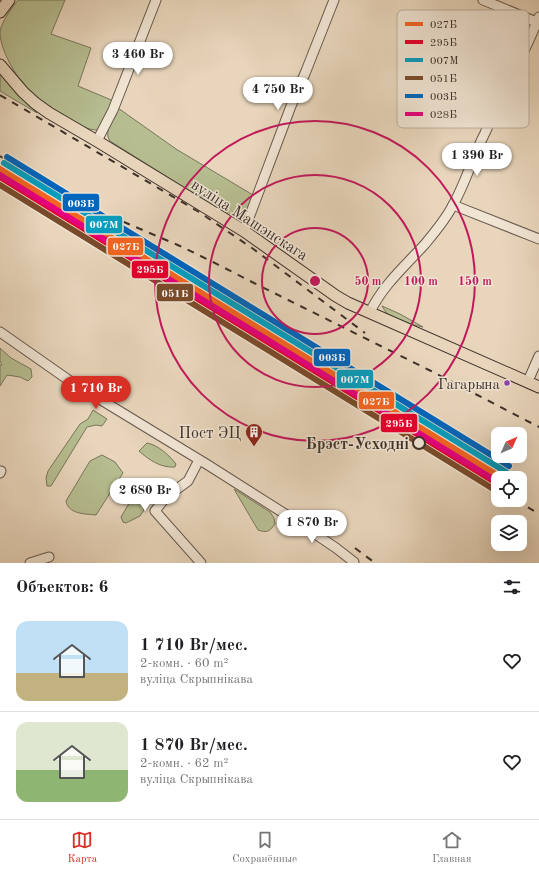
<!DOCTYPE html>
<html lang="ru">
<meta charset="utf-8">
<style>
body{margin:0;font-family:"Old Standard TT",serif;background:#f6f6f6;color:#202124;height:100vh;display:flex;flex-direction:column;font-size:15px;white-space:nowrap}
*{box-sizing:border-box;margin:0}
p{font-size:13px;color:#757577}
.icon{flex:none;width:22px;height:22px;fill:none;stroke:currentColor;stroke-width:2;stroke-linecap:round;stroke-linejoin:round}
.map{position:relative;height:563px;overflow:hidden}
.side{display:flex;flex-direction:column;background:#fff;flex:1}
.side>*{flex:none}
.needle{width:26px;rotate:45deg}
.tools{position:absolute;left:491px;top:427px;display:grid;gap:8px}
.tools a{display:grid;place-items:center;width:36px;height:36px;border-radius:8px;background:#fff;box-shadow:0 4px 16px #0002;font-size:20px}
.price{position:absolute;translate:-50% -34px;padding:0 9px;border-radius:14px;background:#fff;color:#222;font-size:13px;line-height:26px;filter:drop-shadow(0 1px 2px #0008)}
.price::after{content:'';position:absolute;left:50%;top:24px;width:12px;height:9px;margin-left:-6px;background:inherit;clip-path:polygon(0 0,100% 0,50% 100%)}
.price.active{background:#d93025;color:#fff}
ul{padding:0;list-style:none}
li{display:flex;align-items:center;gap:12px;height:100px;padding:0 16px}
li+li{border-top:1px solid #e0e0e0}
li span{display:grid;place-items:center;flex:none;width:112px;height:80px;border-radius:12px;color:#555}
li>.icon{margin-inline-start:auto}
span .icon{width:48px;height:48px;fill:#fffc;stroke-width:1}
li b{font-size:17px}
h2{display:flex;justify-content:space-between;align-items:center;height:48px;padding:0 16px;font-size:17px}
.dock{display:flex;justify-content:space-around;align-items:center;height:56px;border-top:1px solid #e0e0e0;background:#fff;font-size:11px;color:#757577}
.dock a{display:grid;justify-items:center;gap:2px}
.dock .active{color:#d93025}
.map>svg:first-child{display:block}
.green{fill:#b6bd90;stroke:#79765d}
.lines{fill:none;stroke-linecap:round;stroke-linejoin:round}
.minor-casing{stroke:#67594e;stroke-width:11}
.major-casing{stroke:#3c302a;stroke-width:13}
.minor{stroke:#f0e4d3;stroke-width:9}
.major{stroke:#e8d5bb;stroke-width:11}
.rail{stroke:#3c302a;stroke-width:2;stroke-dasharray:7 7;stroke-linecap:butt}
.rail-1-casing{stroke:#f0e4d3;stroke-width:9}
.rail-2-casing{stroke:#f0e4d3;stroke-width:9}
.rail-3-casing{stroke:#f0e4d3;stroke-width:9}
.rail-4-casing{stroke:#f0e4d3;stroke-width:9}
.rail-5-casing{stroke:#f0e4d3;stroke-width:9}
.rail-6-casing{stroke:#f0e4d3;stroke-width:9}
.rail-1{stroke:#f26522;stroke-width:6}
.rail-2{stroke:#e4002b;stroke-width:6}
.rail-3{stroke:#069dbe;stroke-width:6}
.rail-4{stroke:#7a4b2a;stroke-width:6}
.rail-5{stroke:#0065bd;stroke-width:6}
.rail-6{stroke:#e5007d;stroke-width:6}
.ring{fill:none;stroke:#c2185b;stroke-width:2}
.bus-dot{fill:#8e44ad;stroke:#f0e4d3;stroke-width:1.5}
.stop-dot{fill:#f0e4d3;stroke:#3c302a;stroke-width:2}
.labels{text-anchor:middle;stroke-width:3;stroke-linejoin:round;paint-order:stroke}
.bus-label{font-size:15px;fill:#3c302a;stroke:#f0e4d3;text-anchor:end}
.street-label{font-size:16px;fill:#3c302a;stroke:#f0e4d3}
.poi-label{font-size:16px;fill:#3c302a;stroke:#f0e4d3;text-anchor:end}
.stop-label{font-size:16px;font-weight:bold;fill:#3c302a;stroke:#f0e4d3;text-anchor:end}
.key{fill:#f0e4d3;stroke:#baaea0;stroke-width:1}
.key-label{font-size:11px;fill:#3c302a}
.centre{fill:#c2185b;stroke:#f0e4d3;stroke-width:2}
.ring-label{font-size:12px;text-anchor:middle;font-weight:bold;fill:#c2185b;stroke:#f0e4d3;stroke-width:3;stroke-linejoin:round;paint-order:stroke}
.line-badge{stroke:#f0e4d3;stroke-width:1.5}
.badge-label{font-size:11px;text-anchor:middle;font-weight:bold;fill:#fff}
</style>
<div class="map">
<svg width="539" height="563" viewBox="0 0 539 563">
<rect width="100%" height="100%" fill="#e8d5bb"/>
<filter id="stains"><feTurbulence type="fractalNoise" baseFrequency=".005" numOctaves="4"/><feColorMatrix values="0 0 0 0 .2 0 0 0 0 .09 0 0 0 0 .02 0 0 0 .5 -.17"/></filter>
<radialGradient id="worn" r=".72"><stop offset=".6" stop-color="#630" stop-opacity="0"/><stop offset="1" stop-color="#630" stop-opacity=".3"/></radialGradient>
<g class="green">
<path d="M18,0h47l-14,34 40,14 -13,38 31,13 4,2 -13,27 -3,2c-9,0 -17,-5 -25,-9 -12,-6 -24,-13 -34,-21 -16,-13 -38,-47 -38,-68 1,-10 12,-24 18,-32z"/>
<path d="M0,74l37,39 -37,-22z"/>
<path d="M118,108l58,41 77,46c-3,8 -5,23 -13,26l-4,-1 -126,-79c-7,-10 4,-23 8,-33z"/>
<path d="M382,306l18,8 23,13c-10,-2 -29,-6 -35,-13 -3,-2 -4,-5 -6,-8z"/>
<path d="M0,348l11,10 20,11 1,8 -4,4 -8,-4 -13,-2 -7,11v-21h2l-2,-4z"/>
<path d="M93,410l14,9 -5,7 -6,-1 -9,2 -36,59h-4l-1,-8 2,-7 32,-47 8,-5z"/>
<path d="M147,443c11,2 22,12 29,21l-1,3c-14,1 -26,-7 -36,-16z"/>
<path d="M102,455l13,7 8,11 -27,42c-11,-1 -28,-1 -30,-14l24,-40z"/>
<path d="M141,489l3,3 -3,10 3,8 -4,6 -14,7 -3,-1 -2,-5 13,-22z"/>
<path d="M234,489l36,23 4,6 1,6c-6,8 -8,9 -17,6z"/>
</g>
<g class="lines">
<defs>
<g id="minor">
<path d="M483,0l56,23"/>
<path d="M97,141l16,-31 43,-110"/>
<path d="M453,205l86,34"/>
<path d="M244,231l47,-125 15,-35 28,-71"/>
<path d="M370,312c13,-27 35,-46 55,-68 10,-12 21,-25 28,-39 13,-23 20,-49 32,-72 17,-39 38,-76 54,-116"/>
<path d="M0,332l70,49 138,84 85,54 43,29 18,14"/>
<path d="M528,381l11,-25"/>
<path d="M199,460l-11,21 -22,16 -11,14 46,52"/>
<path d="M0,473l1,-2"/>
<path d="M30,563l19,-6"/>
</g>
<g id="major">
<path d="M0,12l9,-12"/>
<path d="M0,65l23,27 12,11 14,10 48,28 147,90 92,65 12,7 191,84"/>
</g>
</defs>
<use href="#minor" class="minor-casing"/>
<use href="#major" class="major-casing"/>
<use href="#minor" class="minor"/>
<use href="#major" class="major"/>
<g class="rail">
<path d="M0,95l199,117 53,36 113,85"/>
<path d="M0,156l82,48 98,42 33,16 41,21 177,88 108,56"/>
<path d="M0,181l302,185"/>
<path d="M298,364l200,125"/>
<path d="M516,500l23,14"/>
<path d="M355,548l20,15"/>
</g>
<defs>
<path id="rail-1" d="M0,169l502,309"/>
<path id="rail-2" d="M0,177l498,307"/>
<path id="rail-3" d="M4,163l502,309"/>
<path id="rail-4" d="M0,185l495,305"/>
<path id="rail-5" d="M7,157l502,309"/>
<path id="rail-6" d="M0,175l498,307"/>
</defs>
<use href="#rail-1" class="rail-1-casing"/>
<use href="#rail-2" class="rail-2-casing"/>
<use href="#rail-3" class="rail-3-casing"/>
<use href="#rail-4" class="rail-4-casing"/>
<use href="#rail-5" class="rail-5-casing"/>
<use href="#rail-6" class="rail-6-casing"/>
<use href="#rail-1" class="rail-1"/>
<use href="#rail-2" class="rail-2"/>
<use href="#rail-3" class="rail-3"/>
<use href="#rail-4" class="rail-4"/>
<use href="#rail-5" class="rail-5"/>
<use href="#rail-6" class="rail-6"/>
</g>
<g class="ring">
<circle cx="315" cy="281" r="53"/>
<circle cx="315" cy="281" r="106"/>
<circle cx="315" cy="281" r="160"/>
</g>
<defs>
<symbol id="building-pin" viewBox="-11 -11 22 30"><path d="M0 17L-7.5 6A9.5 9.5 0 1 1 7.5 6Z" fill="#8f2418" stroke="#f0e4d3"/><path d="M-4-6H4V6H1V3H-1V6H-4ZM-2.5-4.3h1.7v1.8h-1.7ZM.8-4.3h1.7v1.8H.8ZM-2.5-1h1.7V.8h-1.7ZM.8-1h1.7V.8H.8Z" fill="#fff"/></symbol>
</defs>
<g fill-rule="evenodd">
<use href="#building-pin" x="244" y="422" width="20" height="27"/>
</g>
<circle class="bus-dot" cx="507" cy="383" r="3.5"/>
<circle class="stop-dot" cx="419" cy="443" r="6"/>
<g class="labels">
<g class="bus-label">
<text x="500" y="389">Гагарына</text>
</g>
<g class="street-label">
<text transform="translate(250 219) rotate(33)" y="6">вуліца Машэнскага</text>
</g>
<g class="poi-label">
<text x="241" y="438">Пост ЭЦ</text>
</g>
<g class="stop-label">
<text x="409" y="449">Брэст-Усходні</text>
</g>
</g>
<rect x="397" y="10" width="132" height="118" rx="6" class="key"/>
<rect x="405" y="22" width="18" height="4" fill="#f26522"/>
<rect x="405" y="40" width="18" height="4" fill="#e4002b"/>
<rect x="405" y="58" width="18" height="4" fill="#069dbe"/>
<rect x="405" y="76" width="18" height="4" fill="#7a4b2a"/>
<rect x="405" y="94" width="18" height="4" fill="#0065bd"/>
<rect x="405" y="112" width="18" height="4" fill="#e5007d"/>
<g class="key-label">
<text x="430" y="28">027Б</text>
<text x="430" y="46">295Б</text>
<text x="430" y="64">007М</text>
<text x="430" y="82">051Б</text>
<text x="430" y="100">003Б</text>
<text x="430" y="118">028Б</text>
</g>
<circle cx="315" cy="281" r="6" class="centre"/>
<g class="ring-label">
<text x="368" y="285">50 m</text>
<text x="421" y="285">100 m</text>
<text x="475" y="285">150 m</text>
</g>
<g class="line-badge">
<rect x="62" y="193" width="38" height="19" rx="4" fill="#0065bd"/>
<rect x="85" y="215" width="38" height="19" rx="4" fill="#069dbe"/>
<rect x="107" y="237" width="37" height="19" rx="4" fill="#f26522"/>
<rect x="131" y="260" width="38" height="19" rx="4" fill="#e4002b"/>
<rect x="156" y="283" width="38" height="19" rx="4" fill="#7a4b2a"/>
<rect x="313" y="348" width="38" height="19" rx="4" fill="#0065bd"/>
<rect x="336" y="369" width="38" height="20" rx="4" fill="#069dbe"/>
<rect x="358" y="391" width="37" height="19" rx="4" fill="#f26522"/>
<rect x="380" y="413" width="38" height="20" rx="4" fill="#e4002b"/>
</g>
<g class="badge-label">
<text x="81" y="207">003Б</text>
<text x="104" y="228">007М</text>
<text x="126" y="250">027Б</text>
<text x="150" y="273">295Б</text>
<text x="175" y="297">051Б</text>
<text x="332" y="361">003Б</text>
<text x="355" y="383">007М</text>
<text x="376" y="405">027Б</text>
<text x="399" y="427">295Б</text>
</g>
<rect width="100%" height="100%" filter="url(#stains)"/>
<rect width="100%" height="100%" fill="url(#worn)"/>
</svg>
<div class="tools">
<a><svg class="needle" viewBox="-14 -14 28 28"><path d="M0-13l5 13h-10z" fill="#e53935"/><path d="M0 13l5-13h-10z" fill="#757577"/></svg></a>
<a><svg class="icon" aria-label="locate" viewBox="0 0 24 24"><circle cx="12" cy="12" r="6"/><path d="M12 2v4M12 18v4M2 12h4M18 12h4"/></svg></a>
<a><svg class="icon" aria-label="layers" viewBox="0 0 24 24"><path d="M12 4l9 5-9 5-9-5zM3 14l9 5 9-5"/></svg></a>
</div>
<b class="price" style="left:138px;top:76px">3 460 Br</b>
<b class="price" style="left:278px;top:111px">4 750 Br</b>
<b class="price" style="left:477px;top:177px">1 390 Br</b>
<b class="price active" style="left:96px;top:410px">1 710 Br</b>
<b class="price" style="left:145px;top:512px">2 680 Br</b>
<b class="price" style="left:312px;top:544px">1 870 Br</b>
</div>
<section class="side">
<h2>Объектов: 6<svg class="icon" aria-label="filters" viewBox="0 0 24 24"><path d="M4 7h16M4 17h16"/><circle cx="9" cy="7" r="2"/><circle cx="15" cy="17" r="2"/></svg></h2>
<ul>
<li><span style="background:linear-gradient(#bfe0f5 65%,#c2b280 0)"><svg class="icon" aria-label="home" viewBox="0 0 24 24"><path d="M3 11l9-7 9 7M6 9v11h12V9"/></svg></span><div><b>1 710 Br/мес.</b><p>2-комн. · 60 m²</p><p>вуліца Скрыпнікава</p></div><svg class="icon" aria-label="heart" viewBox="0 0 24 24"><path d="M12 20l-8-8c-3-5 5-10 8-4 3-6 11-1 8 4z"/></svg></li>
<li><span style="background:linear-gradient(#dfe7d0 60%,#8fb573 0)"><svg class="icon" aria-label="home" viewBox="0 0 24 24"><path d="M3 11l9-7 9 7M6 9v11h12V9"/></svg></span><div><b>1 870 Br/мес.</b><p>2-комн. · 62 m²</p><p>вуліца Скрыпнікава</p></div><svg class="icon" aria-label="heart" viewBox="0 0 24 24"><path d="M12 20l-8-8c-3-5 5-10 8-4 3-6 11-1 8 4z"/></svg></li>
</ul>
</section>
<nav class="dock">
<a class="active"><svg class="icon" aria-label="map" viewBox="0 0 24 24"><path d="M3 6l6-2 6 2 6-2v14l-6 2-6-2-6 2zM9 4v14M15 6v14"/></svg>Карта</a>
<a><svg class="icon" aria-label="saved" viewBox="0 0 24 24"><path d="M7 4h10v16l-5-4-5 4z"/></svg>Сохранённые</a>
<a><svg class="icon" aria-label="home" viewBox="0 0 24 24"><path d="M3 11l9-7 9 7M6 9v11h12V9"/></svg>Главная</a>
</nav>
